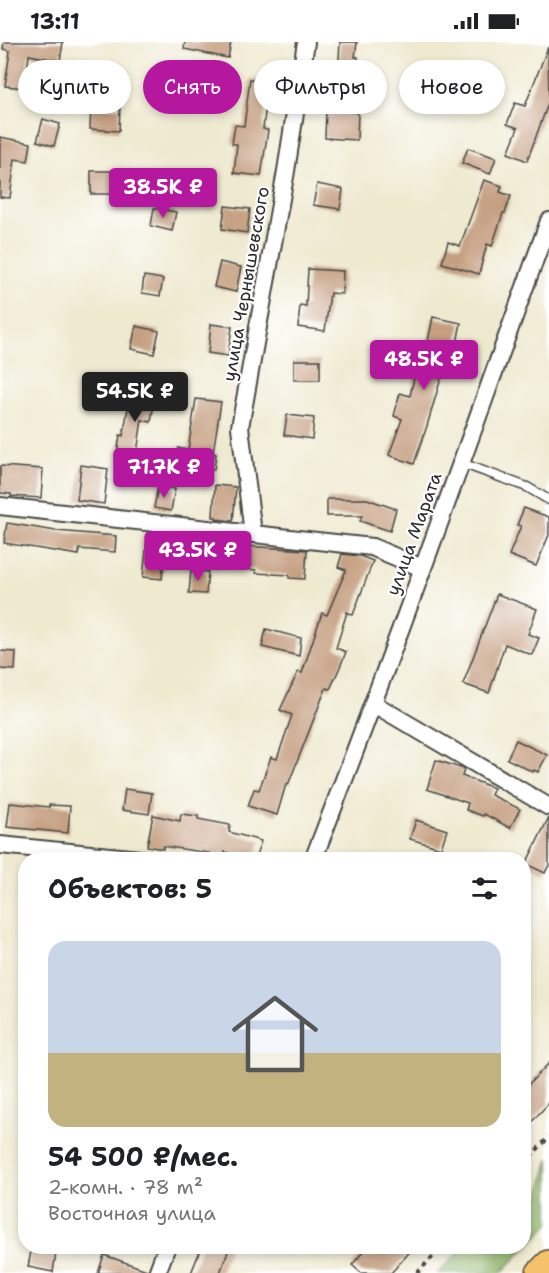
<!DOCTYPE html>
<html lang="ru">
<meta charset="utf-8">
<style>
body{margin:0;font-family:"Shantell Sans",sans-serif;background:#f2f2f2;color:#202124;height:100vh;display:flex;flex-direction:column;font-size:22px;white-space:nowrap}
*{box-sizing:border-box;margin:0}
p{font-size:20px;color:#757577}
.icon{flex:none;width:33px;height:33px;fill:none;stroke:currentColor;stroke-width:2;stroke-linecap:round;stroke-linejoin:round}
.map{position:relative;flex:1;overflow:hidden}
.drawer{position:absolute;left:18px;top:810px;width:513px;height:402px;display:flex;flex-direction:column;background:#fff;border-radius:24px;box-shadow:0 3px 9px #0003}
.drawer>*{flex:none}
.top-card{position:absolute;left:18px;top:18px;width:513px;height:54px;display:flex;gap:12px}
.price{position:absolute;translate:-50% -51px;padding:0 14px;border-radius:6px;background:#b5179e;color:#fff;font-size:20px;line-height:39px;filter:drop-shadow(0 2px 3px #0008)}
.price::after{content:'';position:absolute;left:50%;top:36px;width:18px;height:14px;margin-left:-9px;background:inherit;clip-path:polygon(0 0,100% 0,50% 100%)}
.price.selected{background:#222;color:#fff}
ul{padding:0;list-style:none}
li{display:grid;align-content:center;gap:12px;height:318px;padding:0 30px}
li+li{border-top:2px solid #e0e0e0}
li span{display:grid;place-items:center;height:186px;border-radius:18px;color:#555}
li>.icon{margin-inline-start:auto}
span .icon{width:108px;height:108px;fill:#fffc;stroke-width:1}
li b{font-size:26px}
h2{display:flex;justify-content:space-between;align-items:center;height:72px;padding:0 30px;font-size:26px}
.tag{padding:0 21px;border-radius:27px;background:#fff;box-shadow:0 3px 9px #0003;font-size:21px;line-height:54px}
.tag.selected{background:#b5179e;color:#fff}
.status{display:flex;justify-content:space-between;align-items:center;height:42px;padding:0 30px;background:#fff;direction:ltr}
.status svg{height:16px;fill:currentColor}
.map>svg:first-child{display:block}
.forest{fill:#91b76c;stroke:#5e714c;stroke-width:1.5}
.building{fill:#c59f80}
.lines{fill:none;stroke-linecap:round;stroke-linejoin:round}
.service-casing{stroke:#484844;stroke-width:11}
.minor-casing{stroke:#484844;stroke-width:20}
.primary-casing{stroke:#484844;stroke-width:30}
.path{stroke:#484844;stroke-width:4;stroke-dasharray:4.5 4.5;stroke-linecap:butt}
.service{stroke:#fff;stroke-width:8}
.minor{stroke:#fff;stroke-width:16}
.primary{stroke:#f5c16b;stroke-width:27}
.labels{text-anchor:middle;stroke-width:4.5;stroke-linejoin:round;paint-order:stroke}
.street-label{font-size:18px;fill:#2b2b2b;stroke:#fff}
</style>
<div class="status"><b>13:11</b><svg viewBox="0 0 49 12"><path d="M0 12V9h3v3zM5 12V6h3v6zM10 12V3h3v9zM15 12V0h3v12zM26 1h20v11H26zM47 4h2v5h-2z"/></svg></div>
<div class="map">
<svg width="549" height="1231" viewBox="0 0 549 1231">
<rect width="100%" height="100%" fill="#fff"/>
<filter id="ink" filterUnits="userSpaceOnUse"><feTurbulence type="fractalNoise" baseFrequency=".0167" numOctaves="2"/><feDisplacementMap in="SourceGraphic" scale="12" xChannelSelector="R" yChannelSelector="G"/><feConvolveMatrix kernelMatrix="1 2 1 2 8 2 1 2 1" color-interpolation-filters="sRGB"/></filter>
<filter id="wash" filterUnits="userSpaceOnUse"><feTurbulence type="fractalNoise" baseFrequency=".008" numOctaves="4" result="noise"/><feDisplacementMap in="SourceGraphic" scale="24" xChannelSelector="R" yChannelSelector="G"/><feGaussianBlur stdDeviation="1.35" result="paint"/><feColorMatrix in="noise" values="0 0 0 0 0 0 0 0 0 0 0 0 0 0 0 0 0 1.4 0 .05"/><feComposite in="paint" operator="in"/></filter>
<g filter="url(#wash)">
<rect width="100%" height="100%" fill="#eee9cf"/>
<path class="forest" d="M549,1116v66l-48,49h-63l26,-26 60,-1v-32l16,-19z"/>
<g id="blocks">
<g class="building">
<path d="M4,0h59l-3,19 -31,-6 -4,33 -20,-2 5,-35 -7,-2z"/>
<path d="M185,0h46l-3,16 -44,-9z"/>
<path d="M340,0h17l-2,15h3l-1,18 -19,-1z"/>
<path d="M548,5l1,54 -22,60 -19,-8 10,-25 -11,-4 8,-21 10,3z"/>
<path d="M250,37l19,2 -6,48 5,1 -7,46 -27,-3 3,-29h-5l3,-19 9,1z"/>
<path d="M91,64l29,2 -1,23 -29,-2z"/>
<path d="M326,68l32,2 -1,28 -32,-2z"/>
<path d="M43,77l17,5 -6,22 -17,-5z"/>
<path d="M0,95l31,6 -3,18 -13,-2 -5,39 -10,-1z"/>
<path d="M468,106l28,10 -6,16 -28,-11z"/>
<rect x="91" y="129" width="22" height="23"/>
<path d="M484,138l18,6 -2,6 11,4 -6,17h-2l-11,33 -5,-2 -8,30 -37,-11 6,-21 12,4z"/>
<path d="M317,142l26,5 -3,20 -27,-4z"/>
<path d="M225,164l25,3 -3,24 -25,-4z"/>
<path d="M154,166l22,4 -4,19 -21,-5z"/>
<path d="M220,220l21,5 -5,25 -22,-5z"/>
<path d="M308,227l35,2 -1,23 -12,-1 -5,38 -27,-4 2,-22 6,1z"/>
<path d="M144,234l19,3 -3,17 -18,-3z"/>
<path d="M433,275l28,6 -4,20 -5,-1 -9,36h-2l-14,48 -13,38 -25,-9 13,-36 -8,-3 6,-23 10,3 8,-36h6z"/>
<path d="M211,282l21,3 -4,29 -20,-3z"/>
<path d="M136,284l23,5 -5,23 -23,-5z"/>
<rect x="294" y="318" width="26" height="20"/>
<path d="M131,350l24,4 -4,26 -9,-2 -6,39 -19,-4 3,-20 3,1z"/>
<path d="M196,357l25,3 -8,51 3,1 -2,16 -38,-5 2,-17 10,2z"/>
<path d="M287,373l27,3 -2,21 -28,-4z"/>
<path d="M81,423l27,4 -4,35 -27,-4z"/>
<path d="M0,424l43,3 -2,29 -30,-2v-2l-11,-1z"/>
<path d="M215,443l21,2 -3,34 -17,-2v-2h-3z"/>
<path d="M158,444l17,3 -4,22 -17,-3z"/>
<path d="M327,457h40l29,10 -6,22 -30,-10 2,-5h-35z"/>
<path d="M524,466l25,9v18l-13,31 -27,-11 12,-29 -4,-1z"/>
<path d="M7,481l49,8 60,5 -1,16 -36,-3v6l-75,-12z"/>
<path d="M215,498l29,4v2l63,4 -2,29 -16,-1v-3l-33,-2v-3l-43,-3z"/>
<path d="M147,499l18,3 -3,35 -19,-2z"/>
<path d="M342,512l18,2 13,5 -20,54 -6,-3 -11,36 10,4 -6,15 -10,22 -4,-1 -38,97 -2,-1 -9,31 -29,-9 6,-17 5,1 12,-33 6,2 15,-44 -12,-5 18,-38 4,1 20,-60 5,2 19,-45 -8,-3z"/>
<path d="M191,528l17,2 -2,22 -17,-1z"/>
<path d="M497,552l40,15 -9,25 11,4 -7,17 -27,-11 -16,49 -26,-9z"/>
<path d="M266,587l35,9 -2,18 -37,-9z"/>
<path d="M0,609l16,1 -1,18 -15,-1z"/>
<path d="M516,698l31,15 -9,17 -4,-2 -1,2 -26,-13z"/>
<path d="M436,718l28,9 -2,7 32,12 -3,7 29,14 -10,19 -26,-14 -1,2 -17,-6 2,-7 -41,-14z"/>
<path d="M125,747l27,4 -3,21 -27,-4z"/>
<path d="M10,761l39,4v-2l21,1 -2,27 -61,-6z"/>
<path d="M181,772l17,2v3l32,6 -1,7 32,9 -6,19 -30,-8 -1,6 -16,-3 1,-2 -46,-7v3l-16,-3 6,-31 27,6z"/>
<path d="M549,775v48l-4,8 -19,-9z"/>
<path d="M416,778l31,10 -6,18 -31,-9z"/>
<path d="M549,1021v40l-25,27v-41z"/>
<path d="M32,1204h25l-4,26 -25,-5z"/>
<path d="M202,1204h28l-10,27h-29z"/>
<path d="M368,1204h47l-24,27h-30l-9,-8z"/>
<path d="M104,1213l43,15v3h-49z"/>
</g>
</g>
</g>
<g filter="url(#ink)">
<use href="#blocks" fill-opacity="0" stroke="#484844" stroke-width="1.5"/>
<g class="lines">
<defs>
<path id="service" d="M461,421l66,24 22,13"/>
<g id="minor">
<path d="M0,464l372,41 50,21"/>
<path d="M253,492l-13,-107 46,-256 20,-129"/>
<path d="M374,662l175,103"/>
<path d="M0,803l150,15"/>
<path d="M313,818c83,-212 158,-426 236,-639"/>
<path d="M157,1231l10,-27"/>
</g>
<path id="primary" d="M540,1231l9,-9"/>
</defs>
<use href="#service" class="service-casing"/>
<use href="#minor" class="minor-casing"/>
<use href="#primary" class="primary-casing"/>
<g class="path">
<path d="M524,1121l25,-26"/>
<path d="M417,1231l26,-27"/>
</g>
<use href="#service" class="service"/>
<use href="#minor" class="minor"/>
<use href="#primary" class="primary"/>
</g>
</g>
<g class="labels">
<g class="street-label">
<text transform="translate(246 242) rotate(-80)" y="6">улица Чернышевского</text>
<text transform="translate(414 492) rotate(-70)" y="6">улица Марата</text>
</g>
</g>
</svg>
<b class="price" style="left:163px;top:177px">38.5K ₽</b>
<b class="price" style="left:424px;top:349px">48.5K ₽</b>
<b class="price selected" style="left:135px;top:381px">54.5K ₽</b>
<b class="price" style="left:164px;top:457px">71.7K ₽</b>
<b class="price" style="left:198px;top:540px">43.5K ₽</b>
<div class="top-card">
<a class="tag">Купить</a>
<a class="tag selected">Снять</a>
<a class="tag">Фильтры</a>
<a class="tag">Новое</a>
</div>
<section class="drawer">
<h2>Объектов: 5<svg class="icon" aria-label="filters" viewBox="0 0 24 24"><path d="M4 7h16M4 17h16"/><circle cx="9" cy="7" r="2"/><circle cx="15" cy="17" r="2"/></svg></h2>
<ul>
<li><span style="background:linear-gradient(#c9d6e8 60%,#c2b280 0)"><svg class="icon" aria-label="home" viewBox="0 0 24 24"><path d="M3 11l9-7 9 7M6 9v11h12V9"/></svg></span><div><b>54 500 ₽/мес.</b><p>2-комн. · 78 m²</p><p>Восточная улица</p></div></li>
</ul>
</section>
</div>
